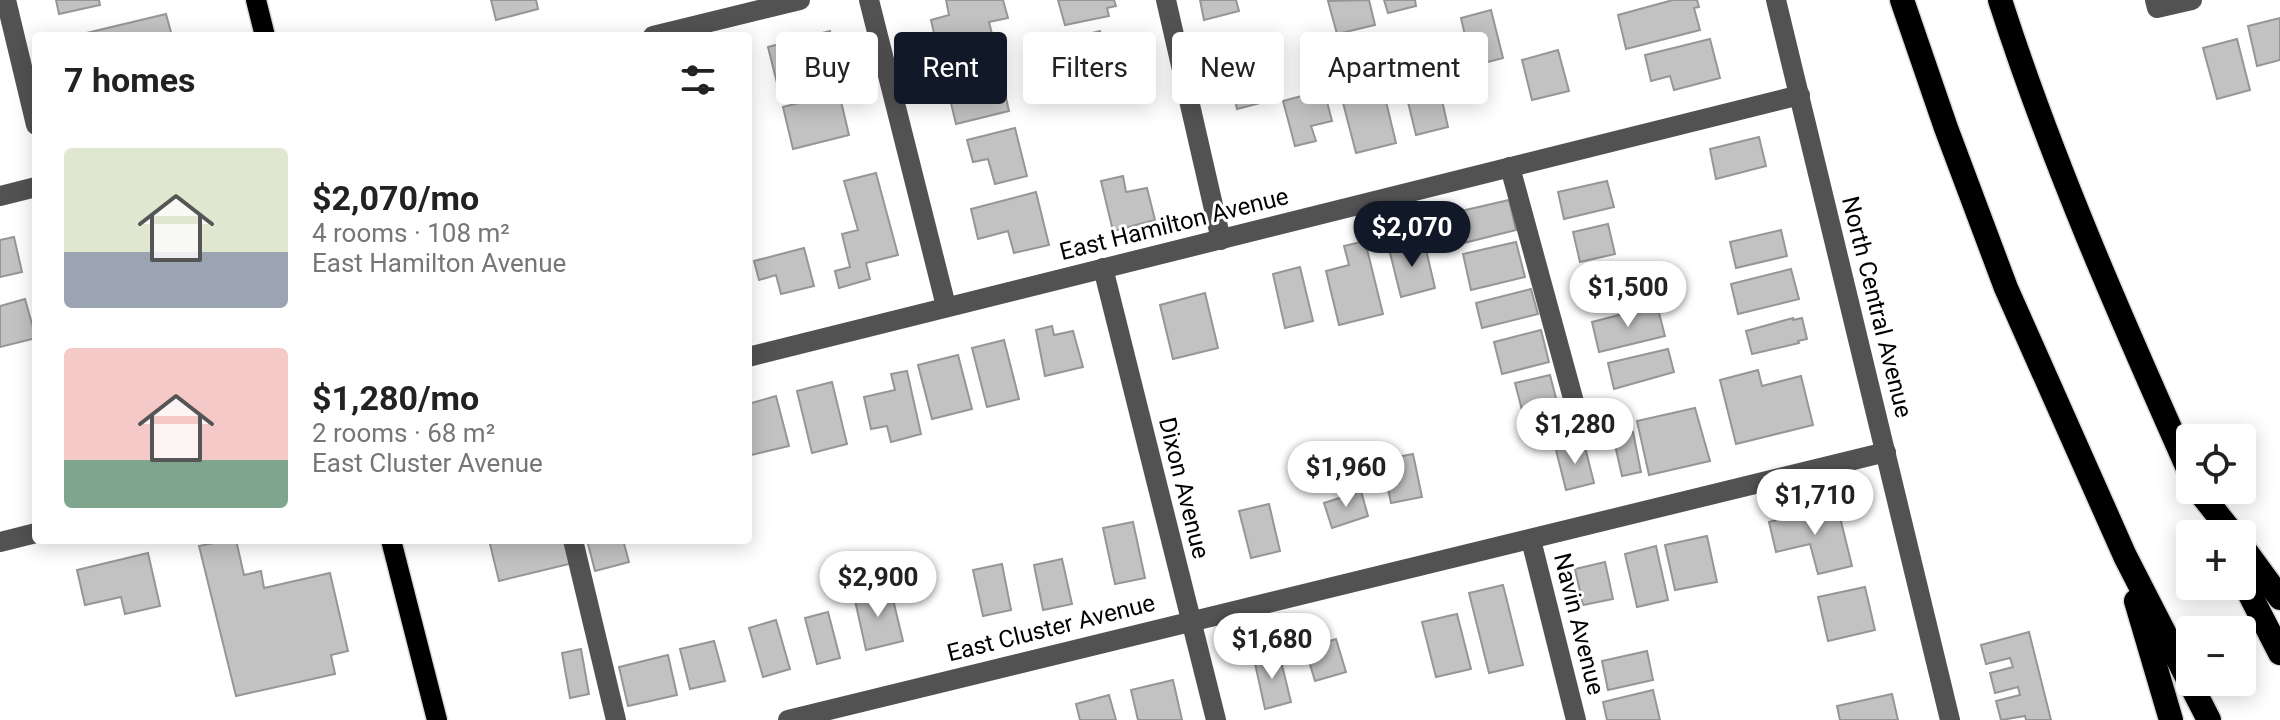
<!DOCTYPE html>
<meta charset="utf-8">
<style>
body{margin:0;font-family:Roboto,sans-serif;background:#f6f6f6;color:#222;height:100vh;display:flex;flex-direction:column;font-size:30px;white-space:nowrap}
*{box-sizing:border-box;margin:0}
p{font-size:26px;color:#767676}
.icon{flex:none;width:44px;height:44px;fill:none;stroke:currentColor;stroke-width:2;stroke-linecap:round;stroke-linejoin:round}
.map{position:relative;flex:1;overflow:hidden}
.drawer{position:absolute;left:32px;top:32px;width:720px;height:512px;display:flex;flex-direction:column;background:#fff;border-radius:8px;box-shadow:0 4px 20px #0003}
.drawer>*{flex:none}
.top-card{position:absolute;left:776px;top:32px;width:760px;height:72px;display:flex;gap:16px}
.tools{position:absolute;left:2176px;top:424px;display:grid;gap:16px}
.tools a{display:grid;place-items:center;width:80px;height:80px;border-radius:8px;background:#fff;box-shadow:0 4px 20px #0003;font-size:40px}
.price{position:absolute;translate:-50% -68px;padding:0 18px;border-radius:28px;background:#fff;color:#222;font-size:26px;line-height:52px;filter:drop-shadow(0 2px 4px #0008)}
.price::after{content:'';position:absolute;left:50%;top:48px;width:24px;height:18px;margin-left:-12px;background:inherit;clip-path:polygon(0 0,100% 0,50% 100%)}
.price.current{background:#111827;color:#fff}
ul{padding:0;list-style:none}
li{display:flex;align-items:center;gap:24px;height:200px;padding:0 32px}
li span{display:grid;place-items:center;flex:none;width:224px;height:160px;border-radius:8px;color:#555}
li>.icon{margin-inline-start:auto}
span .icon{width:96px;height:96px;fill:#fffc;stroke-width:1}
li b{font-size:34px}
h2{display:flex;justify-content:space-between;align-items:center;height:96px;padding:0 32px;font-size:34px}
.chip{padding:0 28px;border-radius:8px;background:#fff;box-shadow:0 4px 20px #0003;font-size:28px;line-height:72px}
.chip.current{background:#111827;color:#fff}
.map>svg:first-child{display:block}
.building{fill:#c2c2c2;stroke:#969696;stroke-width:2}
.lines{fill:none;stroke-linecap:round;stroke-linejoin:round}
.major-casing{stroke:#dbdbdb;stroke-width:23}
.highway-casing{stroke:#dbdbdb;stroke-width:27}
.minor{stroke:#525252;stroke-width:20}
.major{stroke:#000;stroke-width:20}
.highway{stroke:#000;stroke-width:24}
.labels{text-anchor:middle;stroke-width:6;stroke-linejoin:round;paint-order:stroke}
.street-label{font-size:24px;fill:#000;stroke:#fff}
</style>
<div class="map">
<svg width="2280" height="720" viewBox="0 0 2280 720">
<rect width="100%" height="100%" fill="#fff"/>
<g class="building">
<path d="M56,0h43l1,5 -41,9z"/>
<path d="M491,0h45l2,9 -42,11z"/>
<path d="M946,0h57l5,18 -19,4 4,16 -55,13 -7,-31 18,-5z"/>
<path d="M1058,0h56l2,6 -9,2 2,8 -44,9z"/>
<path d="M1200,0h36l3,11 -35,9z"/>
<path d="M1369,0l6,25 -38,9 -9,-33z"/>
<path d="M1384,0h31l1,6 -28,7z"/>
<path d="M1697,0l2,7 -5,1 6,22 -74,19 -8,-34 55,-15z"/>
<path d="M1491,10l12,48 -31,8 -11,-48z"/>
<path d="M166,14l6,22h-98z"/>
<path d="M2280,18v42l-23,6 -9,-40z"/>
<path d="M830,31l13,47 -63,17 -12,-48z"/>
<path d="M1100,31l9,33 -39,10 -8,-33z"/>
<path d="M1710,39l10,39 -46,12 -4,-14 -19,5 -6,-26z"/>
<path d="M2237,39l13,51 -33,9 -14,-51z"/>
<path d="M1558,50l11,41 -37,9 -10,-40z"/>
<path d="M1268,63l8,36 -39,10 -9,-37z"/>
<path d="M980,70l4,15 18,-5 7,31 -53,13 -11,-46z"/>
<path d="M1439,87l9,40 -32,8 -10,-41z"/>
<path d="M1383,89l13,54 -40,10 -14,-54z"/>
<path d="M1324,90l8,31 -21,5 5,15 -21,5 -12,-45z"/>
<path d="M839,93l10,42 -56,14 -10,-42z"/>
<path d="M1015,128l12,48 -32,8 -7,-25 -15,3 -6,-22z"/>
<path d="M1759,137l7,29 -50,13 -6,-30z"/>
<path d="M876,173l22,82 -32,8 4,16 -31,9 -4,-17 15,-4 -8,-33 16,-4 -14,-49z"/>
<path d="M1123,176l3,16 21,-4 8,32 -42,11 -12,-50z"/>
<path d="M1607,181l7,26 -50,12 -6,-27z"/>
<path d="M1036,192l13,53 -35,8 -6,-22 -30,8 -7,-30z"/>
<path d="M1509,200l7,30 -60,15 -8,-31z"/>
<path d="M1608,224l7,30 -35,8 -7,-30z"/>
<path d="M1781,230l6,26 -51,12 -6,-26z"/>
<path d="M14,237l8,35 -22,5v-37z"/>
<path d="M1365,241l18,73 -44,11 -13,-54 23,-6 -5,-19z"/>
<path d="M1424,241l11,47 -34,9 -12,-48z"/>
<path d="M1516,242l9,35 -54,13 -8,-36z"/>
<path d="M804,248l10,38 -33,8 -5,-19 -17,5 -5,-19z"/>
<path d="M1300,267l13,54 -28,7 -12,-54z"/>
<path d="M1791,269l8,30 -61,15 -7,-30z"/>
<path d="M1531,289l7,25 -56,14 -6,-25z"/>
<path d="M1205,293l13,55 -45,11 -13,-54z"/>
<path d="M25,299l11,39 -36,9v-41z"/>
<path d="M1657,305l8,31 -66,16 -7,-30z"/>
<path d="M1793,318v2l9,-2 5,21 -9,2 1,2 -47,11 -6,-23z"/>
<path d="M1052,326l2,9 19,-4 10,36 -38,9 -9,-46z"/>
<path d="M1541,330l8,32 -47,12 -8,-32z"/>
<path d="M1004,340l15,59 -32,8 -15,-59z"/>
<path d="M1668,349l6,23 -60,17 -6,-26z"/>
<path d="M958,355l14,54 -40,10 -14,-54z"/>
<path d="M1758,370l4,16 39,-10 12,49 -77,19 -16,-64z"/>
<path d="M907,371l14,63 -30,8 -4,-16 -16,3 -7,-32 31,-7 -4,-16z"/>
<path d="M1550,375l8,31 -35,8 -8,-31z"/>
<path d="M832,382l15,62 -35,9 -15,-62z"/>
<path d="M776,396l13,50 -38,9 -3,-12v-39z"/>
<path d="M1695,408l15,53 -61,14 -12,-54z"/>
<path d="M1633,432l8,40 -19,4 -9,-40z"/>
<path d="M1584,443l10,40 -28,7 -10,-40z"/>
<path d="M1413,454l9,43 -31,6 -9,-43z"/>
<path d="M1361,491l7,25 -36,12 -8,-25z"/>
<path d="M1269,504l11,47 -29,7 -12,-47z"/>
<path d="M1837,505l15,61 -34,8 -8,-30 -34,8 -7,-30z"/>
<path d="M1133,522l12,56 -30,6 -12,-56z"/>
<path d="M1707,536l10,46 -42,8 -10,-45z"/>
<path d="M228,540h8l8,35 17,-4 3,17 66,-15 18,78 -17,4 4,19 -99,22 -37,-150z"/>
<path d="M489,540h78l6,23 -74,18z"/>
<path d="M587,540h36l6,22 -34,9z"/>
<path d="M1656,546l12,54 -31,7 -12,-53z"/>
<path d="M148,553l12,53 -35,8 -4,-17 -36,8 -8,-35z"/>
<path d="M1062,559l10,45 -29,6 -9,-45z"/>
<path d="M1605,562l8,37 -30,6 -8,-36z"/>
<path d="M1002,564l9,46 -28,6 -10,-46z"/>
<path d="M1503,585l20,80 -34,8 -20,-80z"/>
<path d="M890,587l13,54 -37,9 -12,-54z"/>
<path d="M1865,587l10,43 -47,11 -10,-44z"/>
<path d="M828,612l12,46 -23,6 -12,-46z"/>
<path d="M1457,614l14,55 -35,8 -14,-55z"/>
<path d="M776,620l14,49 -27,8 -14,-49z"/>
<path d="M2029,632l22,88h-25l-1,-4 -24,4 -5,-19 24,-6 -2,-8 -23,6 -5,-20 23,-6 -3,-9 -24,6 -5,-19z"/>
<path d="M1336,639l10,33 -31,9 -10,-33z"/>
<path d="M714,641l11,40 -35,8 -10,-40z"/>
<path d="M581,649l8,45 -19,4 -8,-45z"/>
<path d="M1647,651l6,29 -45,10 -6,-29z"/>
<path d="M1279,653l12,49 -26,7 -11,-50z"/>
<path d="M668,655l9,40 -49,11 -9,-39z"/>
<path d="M1173,680l9,40h-44l-7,-30z"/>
<path d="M1653,690l7,30h-53l-4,-18z"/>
<path d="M1892,694l6,26h-58l-3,-14z"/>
<path d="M1109,695l7,25h-36l-4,-16z"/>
</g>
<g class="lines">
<defs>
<g id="major">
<path d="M256,0l9,36"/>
<path d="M391,540l46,180"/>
</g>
<g id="highway">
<path d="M1902,0l44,128 60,160 119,268 84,164"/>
<path d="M2000,0c52,162 121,318 190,473"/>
<path d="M2198,490l35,44"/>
<path d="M2242,546l38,52"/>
<path d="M2242,579l38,74"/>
<path d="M2136,601l35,119"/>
</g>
</defs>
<use href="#major" class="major-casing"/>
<use href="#highway" class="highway-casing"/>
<g class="minor">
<path d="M6,0l30,125"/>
<path d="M869,0l77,306"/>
<path d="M1166,0l55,240"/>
<path d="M1776,0l174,720"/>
<path d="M2155,0l2,8 35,-8"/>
<path d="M653,36l147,-36"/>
<path d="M1510,167l64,235"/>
<path d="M0,196l36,-9"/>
<path d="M1103,268l113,452"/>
<path d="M748,357l1052,-262"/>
<path d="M573,540l43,180"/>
<path d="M1531,540l45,180"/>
<path d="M0,542l36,-9"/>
<path d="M788,720l1098,-268"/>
</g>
<use href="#major" class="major"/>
<use href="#highway" class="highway"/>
</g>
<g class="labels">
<g class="street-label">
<text transform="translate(1174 224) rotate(-14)" y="8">East Hamilton Avenue</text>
<text transform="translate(1877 307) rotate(76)" y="8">North Central Avenue</text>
<text transform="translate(1184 488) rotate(76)" y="8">Dixon Avenue</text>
<text transform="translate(1579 624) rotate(76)" y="8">Navin Avenue</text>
<text transform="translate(1051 628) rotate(-14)" y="8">East Cluster Avenue</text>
</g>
</g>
</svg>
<div class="tools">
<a><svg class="icon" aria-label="locate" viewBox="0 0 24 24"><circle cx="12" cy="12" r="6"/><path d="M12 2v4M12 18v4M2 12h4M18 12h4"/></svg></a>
<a>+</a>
<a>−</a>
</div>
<b class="price current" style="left:1412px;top:269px">$2,070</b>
<b class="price" style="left:1628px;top:329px">$1,500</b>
<b class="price" style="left:1575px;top:466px">$1,280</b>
<b class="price" style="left:1346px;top:509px">$1,960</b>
<b class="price" style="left:1815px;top:537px">$1,710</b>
<b class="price" style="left:878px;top:619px">$2,900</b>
<b class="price" style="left:1272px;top:681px">$1,680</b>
<div class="top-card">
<a class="chip">Buy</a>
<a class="chip current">Rent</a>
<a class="chip">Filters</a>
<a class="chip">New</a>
<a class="chip">Apartment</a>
</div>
<section class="drawer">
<h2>7 homes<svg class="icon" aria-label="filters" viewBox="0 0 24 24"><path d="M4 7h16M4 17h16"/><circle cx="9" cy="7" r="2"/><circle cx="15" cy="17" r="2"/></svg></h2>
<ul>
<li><span style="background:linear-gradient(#dfe7d0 65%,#9aa5b1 0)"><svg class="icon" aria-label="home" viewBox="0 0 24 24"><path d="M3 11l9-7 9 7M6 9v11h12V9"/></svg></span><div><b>$2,070/mo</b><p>4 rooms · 108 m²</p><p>East Hamilton Avenue</p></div></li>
<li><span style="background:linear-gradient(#f6c9c9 70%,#7fa58c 0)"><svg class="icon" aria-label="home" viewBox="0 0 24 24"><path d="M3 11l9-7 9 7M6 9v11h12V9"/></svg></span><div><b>$1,280/mo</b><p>2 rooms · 68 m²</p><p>East Cluster Avenue</p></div></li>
</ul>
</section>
</div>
